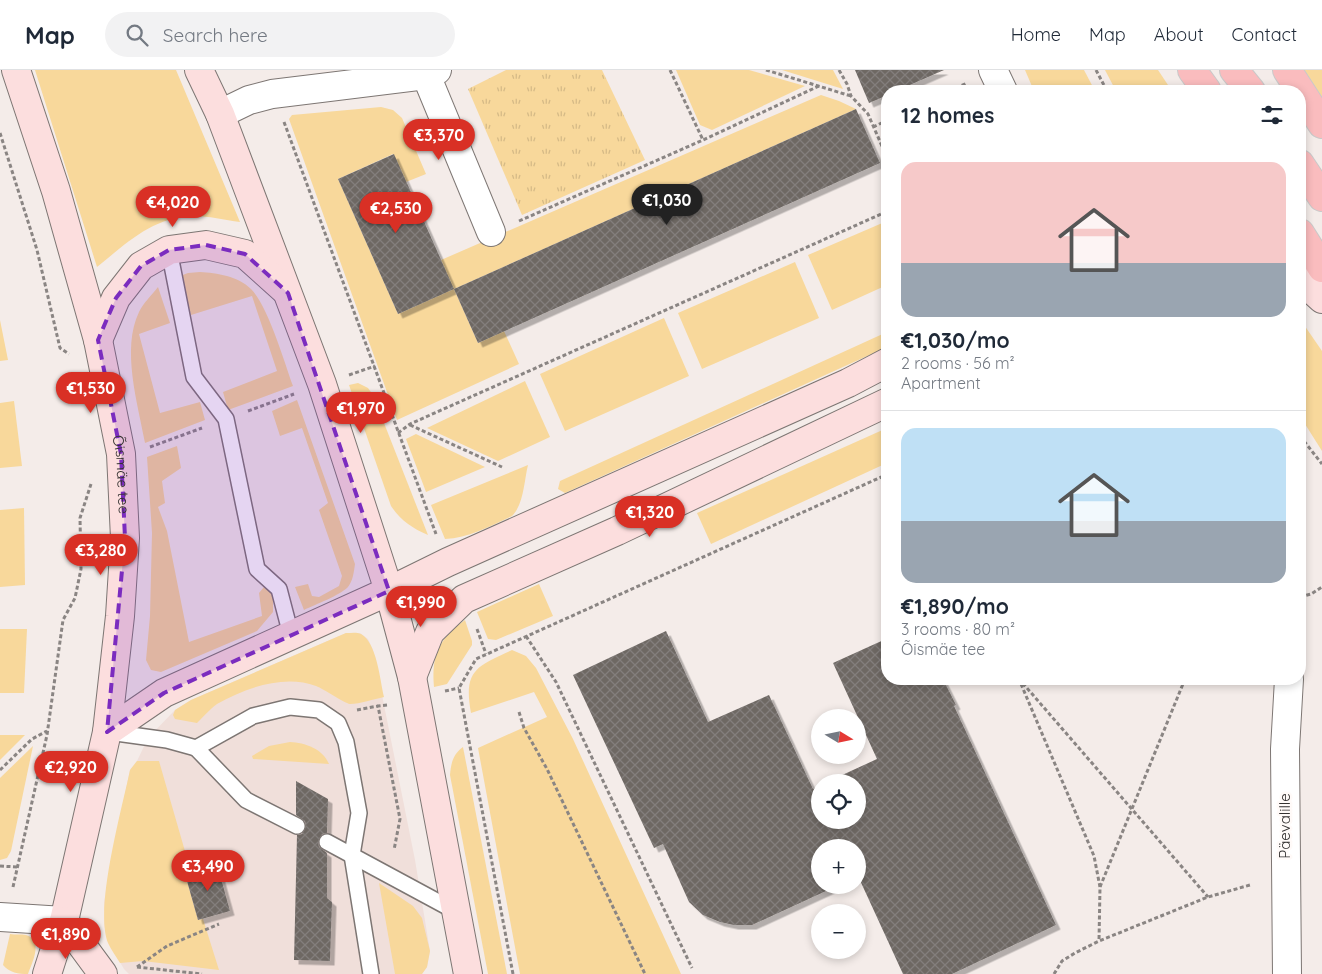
<!DOCTYPE html>
<meta charset="utf-8">
<style>
body{margin:0;font-family:Quicksand,sans-serif;background:#f2f2f3;color:#1f2937;height:100vh;display:flex;flex-direction:column;font-size:19px;white-space:nowrap}
*{box-sizing:border-box;margin:0}
p{font-size:16px;color:#747a83}
.icon{flex:none;width:28px;height:28px;fill:none;stroke:currentColor;stroke-width:2;stroke-linecap:round;stroke-linejoin:round}
.map{position:relative;flex:1;overflow:hidden}
.sheet{position:absolute;left:881px;top:15px;width:425px;height:600px;display:flex;flex-direction:column;background:#fff;border-radius:20px;box-shadow:0 2px 8px #0003}
.sheet>*{flex:none}
.needle{width:32px;rotate:100deg}
.tools{position:absolute;left:811px;top:639px;display:grid;gap:10px}
.tools a{display:grid;place-items:center;width:55px;height:55px;border-radius:50%;background:#fff;box-shadow:0 2px 8px #0003;font-size:25px}
.price{position:absolute;translate:-50% -42px;padding:0 11px;border-radius:18px;background:#d93025;color:#fff;font-size:16px;line-height:32px;filter:drop-shadow(0 1px 2px #0008)}
.price::after{content:'';position:absolute;left:50%;top:30px;width:15px;height:11px;margin-left:-8px;background:inherit;clip-path:polygon(0 0,100% 0,50% 100%)}
.price.current{background:#222;color:#fff}
ul{padding:0;list-style:none}
li{display:grid;align-content:center;gap:10px;height:265px;padding:0 20px}
li+li{border-top:1px solid #e0e1e3}
li span{display:grid;place-items:center;height:155px;border-radius:15px;color:#555}
li>.icon{margin-inline-start:auto}
span .icon{width:90px;height:90px;fill:#fffc;stroke-width:1}
li b{font-size:21px}
h2{display:flex;justify-content:space-between;align-items:center;height:60px;padding:0 20px;font-size:21px}
header{display:flex;align-items:center;gap:30px;box-sizing:border-box;height:70px;padding:0 25px;background:#fff;border-bottom:1px solid #e0e1e3}
header strong{font-size:24px}
nav{display:flex;gap:28px;margin-inline-start:auto;font-size:18px}
.search{width:350px;height:45px;background:#f2f2f3;display:flex;align-items:center;gap:12px;box-sizing:border-box;padding:0 18px;border-radius:28px;color:#747a83;font-size:19px}
.map>svg:first-child{display:block}
.built{fill:#f0dfda}
.grass{fill:#f8d89b}
.park{fill:url(#park-tufts)}
.building{fill:url(#building-cross-hatch);filter:url(#shadow)}
.lines{fill:none;stroke-linecap:round;stroke-linejoin:round}
.service-casing{stroke:#7d7673;stroke-width:18}
.minor-casing{stroke:#7d7673;stroke-width:30}
.secondary-casing{stroke:#7d7673;stroke-width:30}
.primary-casing{stroke:#cac9c9;stroke-width:30}
.path{stroke:#8a8583;stroke-width:3;stroke-dasharray:4 2.5;stroke-linecap:butt}
.service{stroke:#fff;stroke-width:15}
.minor{stroke:#fff;stroke-width:28}
.secondary{stroke:#fcdede;stroke-width:28}
.primary{stroke:#fabcbe;stroke-width:28}
.marked{fill:#7b2cbf;fill-opacity:0.2;stroke:#7b2cbf;stroke-width:4;stroke-dasharray:10 6;stroke-linejoin:round}
.labels{text-anchor:middle;stroke-width:5;stroke-linejoin:round;paint-order:stroke}
.street-label{font-size:15px;fill:#343130;stroke:#fffaf8}
</style>
<header>
<strong>Map</strong>
<div class="search"><svg class="icon" aria-label="search" viewBox="0 0 24 24"><circle cx="10" cy="10" r="6"/><path d="M15 15l6 6"/></svg>Search here</div>
<nav><a>Home</a><a>Map</a><a>About</a><a>Contact</a></nav>
</header>
<div class="map">
<svg width="1322" height="904" viewBox="0 0 1322 904">
<defs>
<pattern id="park-tufts" width="24" height="20" patternUnits="userSpaceOnUse" patternTransform="scale(1.25)"><rect width="24" height="20" fill="#f8d89b"/><path d="M3 7l-1-3M5 7V3M7 7l1-3M15 17l-1-3M17 17v-4M19 17l1-3" fill="none" stroke="#d5ba86"/></pattern>
<pattern id="building-cross-hatch" width="8" height="8" patternUnits="userSpaceOnUse" patternTransform="scale(1.25)"><rect width="8" height="8" fill="#6e6864"/><path d="M0 0l8 8M0 8l8-8" fill="none" stroke="#837e7b"/></pattern>
<filter id="shadow"><feDropShadow dx="4.5" dy="4.5" stdDeviation="0" flood-color="#0004"/></filter>
</defs>
<rect width="100%" height="100%" fill="#f4ece9"/>
<path class="built" d="M346,563h14l8,6 5,11 42,210 15,91 -3,16 -5,7h-293l-5,-5 -16,-27 -4,-18v-21l7,-43 19,-90 7,-9 11,-23 27,-28 16,-10z"/>
<g class="grass">
<path d="M35,0h141l64,152c-15,-2 -32,-6 -46,-6 -42,1 -67,27 -97,51z"/>
<path d="M676,0h73l56,16 -93,44 -12,-5z"/>
<path d="M782,0h51l10,19z"/>
<path d="M1025,0h59l11,21h-61z"/>
<path d="M1105,0h53l14,21h-56z"/>
<path d="M1303,0h19v27z"/>
<path d="M821,25l18,6 17,8 -402,180 24,54 26,-12 15,33 -122,56 -108,-301 3,-4 89,-8 12,3 9,8 24,56 -20,8 -13,-28 -55,25 60,135 55,-25 -12,-29z"/>
<path d="M887,151v64l-55,25 -24,-55z"/>
<path d="M795,192l24,56 -117,51 -24,-56z"/>
<path d="M200,202c17,1 38,4 51,17 17,17 33,72 42,97l-65,24 -5,-18 54,-21 -25,-75 -61,19 -11,-39 8,-3z"/>
<path d="M158,217l12,36 -31,11 21,79 40,-11 5,18 -60,23c-7,-39 -24,-94 -6,-131 4,-9 13,-17 19,-25z"/>
<path d="M664,248l25,58 -124,55 -25,-57z"/>
<path d="M1300,249l22,32v100l-22,-35z"/>
<path d="M0,250l8,40 -8,1z"/>
<path d="M887,262v15l-322,146 -7,-4 2,-8z"/>
<path d="M525,311l25,56 -52,24 -71,-33z"/>
<path d="M358,313l10,5 5,7 55,140c-16,-7 -27,-14 -37,-29l-42,-121z"/>
<path d="M297,330l58,164c-1,7 -2,17 -7,23 -9,9 -32,17 -44,23l-9,-23 13,-3 4,12 7,1 20,-11 3,-10 -23,-66 9,-7 -26,-75 -22,8 -8,-25z"/>
<path d="M14,331l8,65 -22,2v-65z"/>
<path d="M887,358v35l-176,81 -14,-31z"/>
<path d="M416,364l69,33 -59,25 -20,-53z"/>
<path d="M177,376l4,22 -19,13 3,22 -7,4 9,24 22,111 73,-26 -3,-23 5,-6 9,5v20l-16,19 -96,41 -10,-2 -5,-10 4,-44 2,-83 -5,-76z"/>
<path d="M528,395c-4,16 -4,39 -16,51 -22,10 -43,22 -67,23l-14,-34z"/>
<path d="M24,438l1,77 -25,2v-77z"/>
<path d="M539,514l14,32 -57,24 -8,-1 -11,-27z"/>
<path d="M465,550l7,21v4l-25,39 -13,3c-3,-32 5,-48 31,-67z"/>
<path d="M0,559h27l-3,64h-24z"/>
<path d="M346,563c5,0 11,-1 15,1 16,9 19,46 23,63 -10,2 -24,7 -34,7 -6,-1 -26,-15 -34,-18 -32,-12 -71,2 -99,18 -7,5 -14,13 -20,19l-22,-4 -2,-4 2,-5 16,-10z"/>
<path d="M512,580l14,6 10,12 37,71 108,235h-161l-42,-226 69,-31 -13,-25 -63,21c-8,-43 6,-47 41,-63z"/>
<path d="M0,665h25l-25,25z"/>
<path d="M290,672c15,1 32,6 39,22l-76,-5 -1,-3 17,-10z"/>
<path d="M33,676l-22,105 -4,7 -7,2v-82z"/>
<path d="M463,677l44,227h-19l-38,-199c1,-12 3,-21 13,-28z"/>
<path d="M137,691h22l32,111 -6,2 13,46 5,-1 16,51 -76,-9 -23,2c-4,-7 -9,-13 -12,-20 -14,-35 14,-134 22,-173z"/>
<path d="M379,813l34,23 9,12 8,33 -3,16 -5,7h-27z"/>
<path d="M10,864c5,1 11,0 16,1 18,5 6,28 2,39 -10,0 -18,-1 -25,-9z"/>
</g>
<path class="park" d="M506,0h96l43,90 -123,55 -54,-126z"/>
<g class="building">
<path d="M855,0h89l-48,21h-8v4l-19,8z"/>
<path d="M856,39l24,54 -402,180 -24,-54z"/>
<path d="M394,84l60,135 -56,25 -60,-135z"/>
<path d="M666,561l42,91 61,-27 44,94 7,-3v34h38v-38h-31l50,-23 -44,-96 55,-25v41h55l13,26 -2,1 102,219 -104,49h-49l-45,-98v-28h-38v37h19l-87,40h-18l-14,-3 -17,-7 -14,-13 -26,-58 -9,4 -81,-173z"/>
<path d="M296,711l32,18 -1,34 -5,1 -4,8 1,5 8,6v45l5,4 -2,59 -36,-1 3,-125 5,-1 4,-8 -1,-5 -9,-6z"/>
<path d="M217,794l13,47 -32,9 -13,-46z"/>
</g>
<g class="lines">
<defs>
<g id="service">
<path d="M169,180l25,127 32,42 31,150 22,20 12,46"/>
<path d="M109,662l58,8 29,8 57,-32 37,-9 29,3 19,13 8,19 13,71 -7,42 19,119"/>
<path d="M196,678l50,52 51,26"/>
<path d="M327,772l128,69"/>
</g>
<g id="minor">
<path d="M993,0l10,21"/>
<path d="M426,5l65,157"/>
<path d="M220,44l29,-14 23,-6 154,-19 11,-5"/>
<path d="M0,847l64,4"/>
<path d="M1287,904l-2,-225 4,-70"/>
</g>
<g id="secondary">
<path id="s1" d="M16,0l40,121 42,149 23,114 4,84 -5,78 -13,116 -43,189 -17,53"/>
<path d="M199,0l21,44 102,270 67,207 23,86 56,297"/>
<path d="M1300,209l22,20"/>
<path d="M98,270l18,-42 25,-32 28,-16 37,-5 39,9 39,35"/>
<path d="M412,607l18,-45 34,-33 153,-68 271,-129"/>
<path d="M107,662l57,-39 225,-102 59,-29 400,-179 40,-21"/>
<path d="M64,851l39,53"/>
</g>
<g id="primary">
<path d="M1192,0l15,21"/>
<path d="M1234,0l17,21"/>
<path d="M1287,0l35,54"/>
<path d="M1300,94l22,33"/>
<path d="M1300,163l22,35"/>
</g>
</defs>
<use href="#service" class="service-casing"/>
<use href="#minor" class="minor-casing"/>
<use href="#secondary" class="secondary-casing"/>
<use href="#primary" class="primary-casing"/>
<g class="path">
<path d="M670,0l33,70"/>
<path d="M766,0l85,26"/>
<path d="M839,0l8,14 4,12 17,18 20,46"/>
<path d="M1096,0l11,21"/>
<path d="M950,21l17,-8"/>
<path d="M284,52l152,412"/>
<path d="M873,57l15,-7"/>
<path d="M0,63l37,117 23,98 9,6"/>
<path d="M519,151l184,-81 116,-54"/>
<path d="M349,305l26,-9"/>
<path d="M248,341l46,-17"/>
<path d="M410,355l92,42"/>
<path d="M398,363l12,-9 478,-213"/>
<path d="M1300,366l22,28"/>
<path d="M150,377l52,-19"/>
<path d="M1300,527l11,-3 11,-7"/>
<path d="M477,559l9,25"/>
<path d="M526,566l30,46 136,286"/>
<path d="M1022,609l-2,1 188,217"/>
<path d="M1021,614l73,172 6,31 -1,54"/>
<path d="M445,621l14,-3"/>
<path d="M387,635l-9,1 22,113 -6,31"/>
<path d="M357,640l21,-4"/>
<path d="M519,642l5,16 23,41 98,205"/>
<path d="M0,700l32,-31 15,-8"/>
<path d="M0,796l17,1"/>
<path d="M13,817l34,-152 16,-115 12,-22 6,-29 -1,-51 11,-34"/>
<path d="M1100,817l85,-208"/>
<path d="M137,897l30,-21 52,-22"/>
<path d="M137,897l65,7"/>
<path d="M513,904l-54,-286 17,-29 412,-185"/>
<path d="M1054,904l8,-13 13,-8 24,-12 109,-44 42,-12"/>
</g>
<use href="#service" class="service"/>
<use href="#minor" class="minor"/>
<use href="#secondary" class="secondary"/>
<use href="#primary" class="primary"/>
</g>
<path class="marked" d="M206,175l39,9 43,39 101,298 -225,102 -57,39 18,-194 -4,-84 -23,-114 18,-42 25,-32 28,-16z"/>
<g class="labels">
<g class="street-label">
<text dy="5" stroke="none"><textPath href="#s1" startOffset="419">Õismäe tee</textPath></text>
<text transform="translate(1285 756) rotate(-90)" y="5">Päevalille</text>
</g>
</g>
</svg>
<div class="tools">
<a><svg class="needle" viewBox="-14 -14 28 28"><path d="M0-13l5 13h-10z" fill="#e53935"/><path d="M0 13l5-13h-10z" fill="#747a83"/></svg></a>
<a><svg class="icon" aria-label="locate" viewBox="0 0 24 24"><circle cx="12" cy="12" r="6"/><path d="M12 2v4M12 18v4M2 12h4M18 12h4"/></svg></a>
<a>+</a>
<a>−</a>
</div>
<b class="price" style="left:439px;top:91px">€3,370</b>
<b class="price current" style="left:667px;top:156px">€1,030</b>
<b class="price" style="left:173px;top:158px">€4,020</b>
<b class="price" style="left:396px;top:164px">€2,530</b>
<b class="price" style="left:91px;top:344px">€1,530</b>
<b class="price" style="left:361px;top:364px">€1,970</b>
<b class="price" style="left:650px;top:468px">€1,320</b>
<b class="price" style="left:101px;top:506px">€3,280</b>
<b class="price" style="left:421px;top:558px">€1,990</b>
<b class="price" style="left:71px;top:723px">€2,920</b>
<b class="price" style="left:208px;top:822px">€3,490</b>
<b class="price" style="left:66px;top:890px">€1,890</b>
<section class="sheet">
<h2>12 homes<svg class="icon" aria-label="filters" viewBox="0 0 24 24"><path d="M4 7h16M4 17h16"/><circle cx="9" cy="7" r="2"/><circle cx="15" cy="17" r="2"/></svg></h2>
<ul>
<li><span style="background:linear-gradient(#f6c9c9 65%,#9aa5b1 0)"><svg class="icon" aria-label="home" viewBox="0 0 24 24"><path d="M3 11l9-7 9 7M6 9v11h12V9"/></svg></span><div><b>€1,030/mo</b><p>2 rooms · 56 m²</p><p>Apartment</p></div></li>
<li><span style="background:linear-gradient(#bfe0f5 60%,#9aa5b1 0)"><svg class="icon" aria-label="home" viewBox="0 0 24 24"><path d="M3 11l9-7 9 7M6 9v11h12V9"/></svg></span><div><b>€1,890/mo</b><p>3 rooms · 80 m²</p><p>Õismäe tee</p></div></li>
</ul>
</section>
</div>
